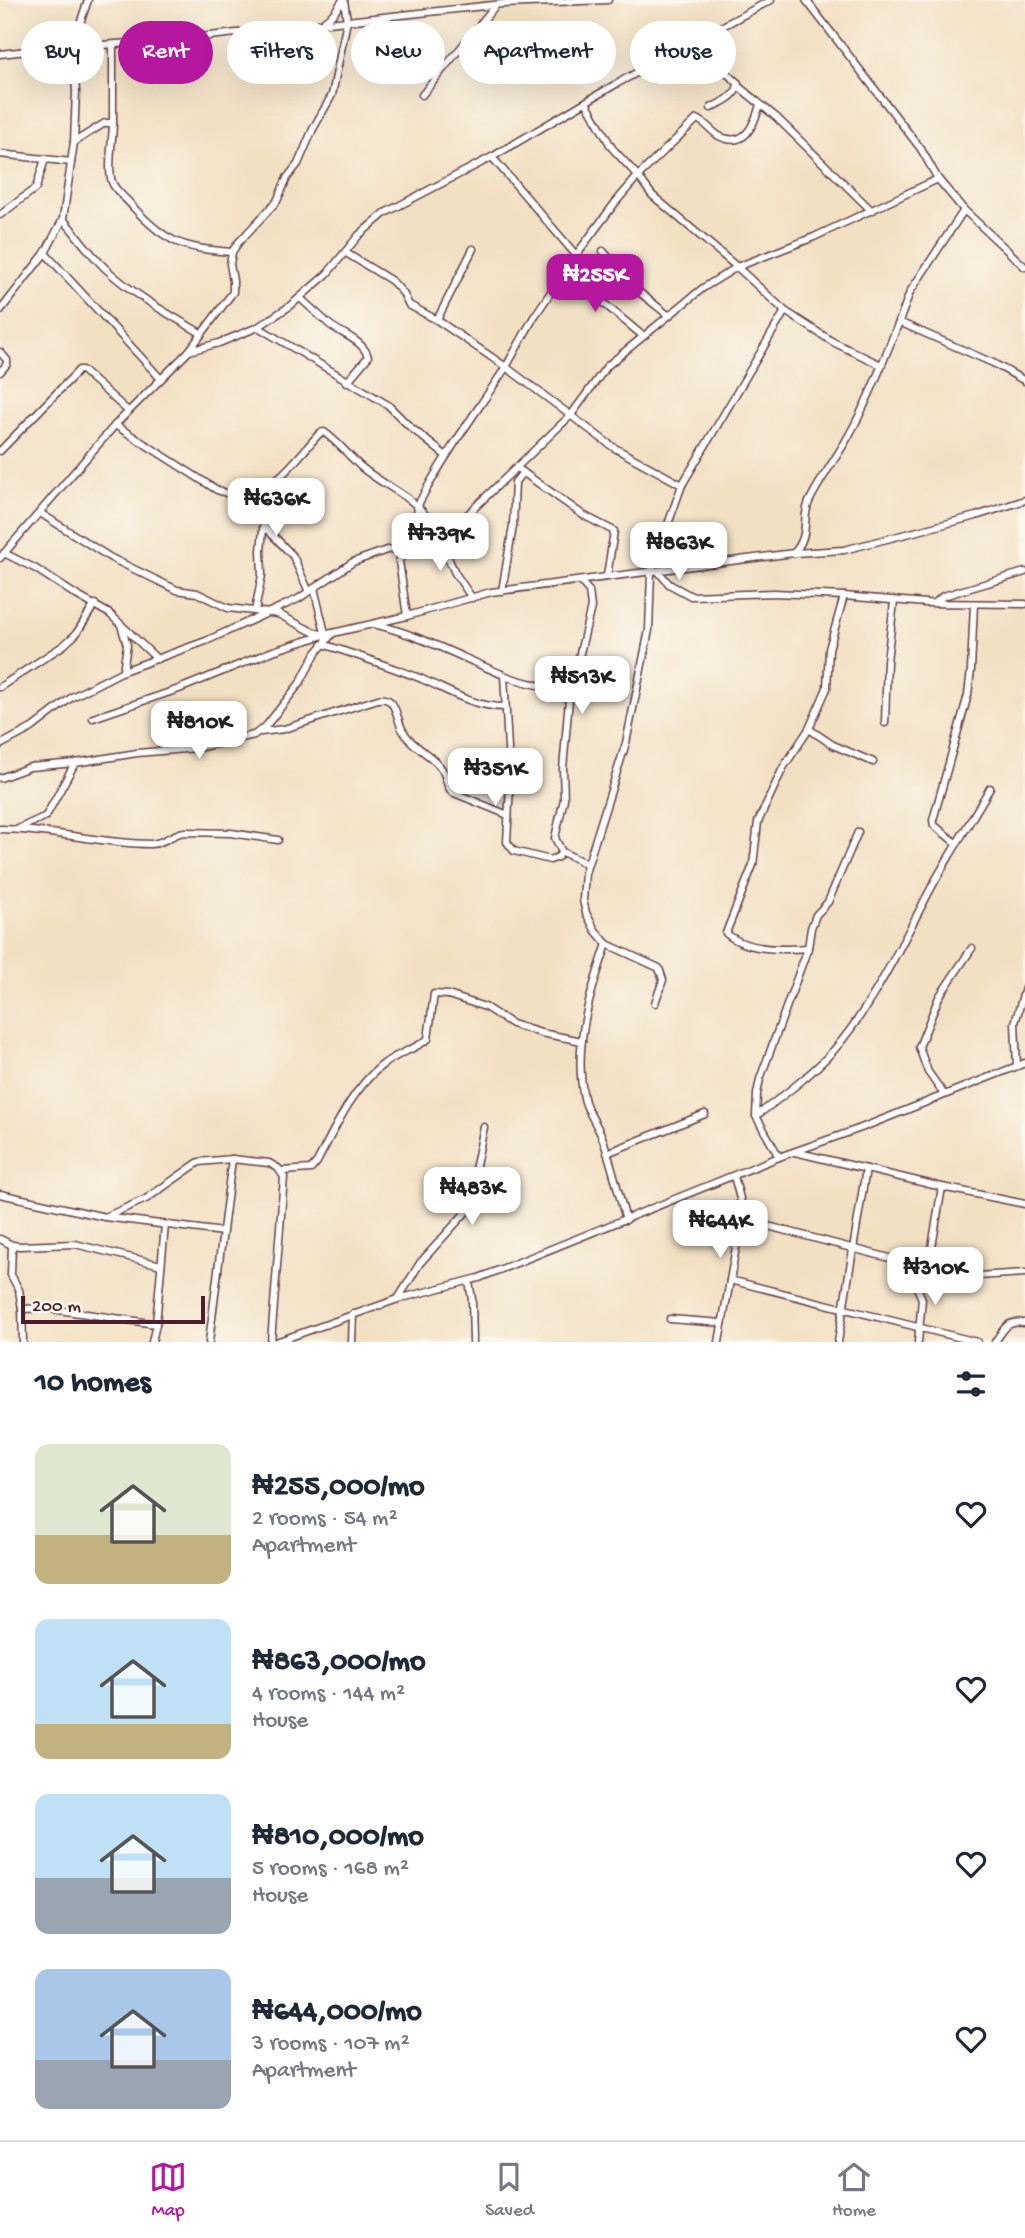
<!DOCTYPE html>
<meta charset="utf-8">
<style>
body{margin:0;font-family:"Gochi Hand",sans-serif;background:#f6f6f7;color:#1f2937;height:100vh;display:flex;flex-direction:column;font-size:26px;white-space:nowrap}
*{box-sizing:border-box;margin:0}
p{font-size:23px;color:#747a83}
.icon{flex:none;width:38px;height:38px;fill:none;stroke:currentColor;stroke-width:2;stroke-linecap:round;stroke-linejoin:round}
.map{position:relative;height:1342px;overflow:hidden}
.sheet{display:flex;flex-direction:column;background:#fff;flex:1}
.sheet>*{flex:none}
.banner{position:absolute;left:21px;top:21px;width:984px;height:63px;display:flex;gap:14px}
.scale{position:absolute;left:21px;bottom:18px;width:184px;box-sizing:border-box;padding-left:7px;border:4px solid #4a1f2b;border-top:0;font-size:19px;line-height:24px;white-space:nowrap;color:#4a1f2b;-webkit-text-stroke:5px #fbf7ec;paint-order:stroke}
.price{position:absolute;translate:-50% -60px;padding:0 16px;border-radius:14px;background:#fff;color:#222;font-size:23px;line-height:46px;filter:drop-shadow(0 2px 4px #0008)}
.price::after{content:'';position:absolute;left:50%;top:42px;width:21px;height:16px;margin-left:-10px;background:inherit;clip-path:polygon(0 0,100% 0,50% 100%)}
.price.current{background:#b5179e;color:#fff}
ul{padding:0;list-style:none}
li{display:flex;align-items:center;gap:21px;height:175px;padding:0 35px}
li span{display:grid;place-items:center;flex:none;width:196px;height:140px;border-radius:14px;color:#555}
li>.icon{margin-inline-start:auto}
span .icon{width:84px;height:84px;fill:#fffc;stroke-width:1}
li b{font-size:30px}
h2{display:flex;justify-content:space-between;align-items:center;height:84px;padding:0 35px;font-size:30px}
.chip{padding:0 24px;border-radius:32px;background:#fff;box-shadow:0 7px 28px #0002;font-size:24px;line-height:63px}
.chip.current{background:#b5179e;color:#fff}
.menu{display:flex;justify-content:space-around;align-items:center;height:98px;border-top:2px solid #e0e1e3;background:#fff;font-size:19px;color:#747a83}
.menu a{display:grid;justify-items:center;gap:4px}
.menu .current{color:#b5179e}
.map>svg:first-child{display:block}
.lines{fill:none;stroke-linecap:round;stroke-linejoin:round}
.minor-casing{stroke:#633c42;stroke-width:9}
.minor{stroke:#fff;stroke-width:6}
</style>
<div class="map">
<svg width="1025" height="1342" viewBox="0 0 1025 1342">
<rect width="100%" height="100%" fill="#fbf7ec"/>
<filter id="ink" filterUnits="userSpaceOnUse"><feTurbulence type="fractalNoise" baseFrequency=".0143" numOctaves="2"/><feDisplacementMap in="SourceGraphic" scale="14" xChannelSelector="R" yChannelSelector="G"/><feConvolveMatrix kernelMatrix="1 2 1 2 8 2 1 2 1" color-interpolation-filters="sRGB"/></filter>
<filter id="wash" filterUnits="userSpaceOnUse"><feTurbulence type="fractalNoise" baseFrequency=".00686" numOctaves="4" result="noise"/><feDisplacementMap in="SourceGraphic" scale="28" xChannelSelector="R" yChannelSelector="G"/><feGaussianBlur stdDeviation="1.57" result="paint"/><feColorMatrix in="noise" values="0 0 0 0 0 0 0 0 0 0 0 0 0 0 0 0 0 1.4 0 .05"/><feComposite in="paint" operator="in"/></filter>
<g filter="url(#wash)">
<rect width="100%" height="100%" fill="#f2e0c3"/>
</g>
<g filter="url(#ink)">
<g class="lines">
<defs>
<g id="minor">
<path d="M806,0l115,149 17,30"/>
<path d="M320,24l13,-10 10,-14"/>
<path d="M696,41l21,24 21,18c-1,14 -15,18 -27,25"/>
<path d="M113,45v78h-8l-31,19 -11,77c14,16 27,35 43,50 28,26 62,45 95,64"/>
<path d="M0,54l44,-5 129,-9 329,-36 106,-4"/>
<path d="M738,86l38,31 96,94"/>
<path d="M422,95l73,-89"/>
<path d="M760,105c-6,20 -15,44 -41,31 -8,-5 -13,-13 -22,-17l-59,57 14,19 85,72 77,-30 124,-58 26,31 61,57"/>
<path d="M113,123c0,15 -6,46 -1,59 3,9 15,17 21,25 34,37 50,41 99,45"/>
<path d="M74,142l2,-51 -4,-44 16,-47"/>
<path d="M0,154l45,5"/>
<path d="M0,215l36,-27 9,-29 26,3"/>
<path d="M603,251l36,41 29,23"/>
<path d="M45,253l116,126"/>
<path d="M346,253l46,28 11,12 6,12 28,15 69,47 28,-50 42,-62 -84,-98"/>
<path d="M576,255l39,-52 23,-27 -26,-28 -26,-46"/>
<path d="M565,271l78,65"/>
<path d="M300,298c10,9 20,18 30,27 12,9 34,16 38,32l-21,25"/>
<path d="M0,311l45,-58 18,-34"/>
<path d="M785,311l48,31 48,23"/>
<path d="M437,320l36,-71"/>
<path d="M899,322l11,-30 54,-82"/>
<path d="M258,327l130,78 21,21 37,30"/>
<path d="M189,351l44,-59v-11l-3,-17 2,-12 6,-9 39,-42 10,-23 11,-14 15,-35 19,-34 15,-74 -3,-21"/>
<path d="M0,352l7,8v4l-7,8"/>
<path d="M115,425l102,65 15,5c11,-12 27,-9 41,-14 12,-5 37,-38 47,-48l4,-1c14,10 24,23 36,34 29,25 60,30 77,68l-30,13 -8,14 8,55"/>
<path d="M0,451l79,-81h3l46,41"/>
<path d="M517,468l66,47 31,16 -7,45"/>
<path d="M232,495l23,9 9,15 -3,32 1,24 -7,36"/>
<path d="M40,513l71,45 66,32 20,3 31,15 50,6 35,18 11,3 -51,16 -94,38 -86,29"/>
<path d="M264,526l29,30 16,36"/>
<path d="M4,553l32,16 40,26 34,19 47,45"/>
<path d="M794,553c17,-20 7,-32 15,-51 11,-23 27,-43 39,-65 21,-37 35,-76 51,-115l94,41 32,18"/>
<path d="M0,558l115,-133 74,-74 30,-8 39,-16 32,-21 37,-32 32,-39 26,-22 107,-56 124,-73 155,-84"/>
<path d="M658,571l11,13 22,12 82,-3 71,3 82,7 99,1"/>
<path d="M581,582l8,9 2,16 -22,92 -6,70 1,30 -9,39 7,14 25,12"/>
<path d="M314,588l12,49"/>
<path d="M502,591l11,-65 2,-44 8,-10"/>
<path d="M472,598l-17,-25 -18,-39 31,-20 103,-99 36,-49 96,-78 34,-21 48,44 -103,174 -31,87 -2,58 -23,113 -41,130 -2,27 3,13 9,17 12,14 52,24 4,12 -8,23"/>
<path d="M935,603l8,-7 82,-24"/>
<path d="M374,624c46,11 86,33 130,51 13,6 27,8 41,12 8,3 16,9 24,12"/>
<path d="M121,625l6,20 -4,26"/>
<path d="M324,635l83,-19 84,-24 303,-39 50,-3 132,-34 49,-16"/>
<path d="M323,644c33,11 66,22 99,35 27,12 52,28 83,28"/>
<path d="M504,675l6,110 -3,57 7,9 36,9 8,-3 4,-5"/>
<path d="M0,687l64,-42 12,-11 19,-30"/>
<path d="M885,723l2,-62 7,-59"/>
<path d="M809,729l24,16 40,17"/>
<path d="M261,732l23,-3 94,-30c18,-4 18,18 24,30 10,19 27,23 39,39 6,7 4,17 11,24l56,23"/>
<path d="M0,745l32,-17 40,-31 51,-26 83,-30 92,-42 55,-37 34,-12 20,-3c14,-15 6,-32 13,-46 25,-47 57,-90 86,-134l107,80 69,38"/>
<path d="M0,778l30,-11 45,-4 62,-10 60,-5 57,-13 12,-9 34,-43 16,-30 16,-19"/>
<path d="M20,828l26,-12 29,-53"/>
<path d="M0,829c51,0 100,15 150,15 15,0 22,-11 35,-12l46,1 47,7"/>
<path d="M957,844l-23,-19 -1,-5 35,-125 3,-25 3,-66"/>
<path d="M607,944c-17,49 -34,101 -23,154 2,12 13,26 18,39 10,27 16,55 24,83"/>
<path d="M808,948c-24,2 -63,3 -82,-15l27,-68 5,-43 25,-54 26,-39 18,-41 2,-39 15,-53"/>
<path d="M1017,1066l-2,-43 10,-35"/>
<path d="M943,1093l-15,-21 -9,-25 20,-50 33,-49"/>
<path d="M756,1116c27,-20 55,-41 78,-66 41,-47 71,-114 101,-169 18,-32 37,-62 55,-93"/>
<path d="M795,1152l147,35 83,17"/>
<path d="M607,1153l98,-39"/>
<path d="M779,1157l-23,-41 1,-22 3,-15 48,-131 3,-20 5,-13 12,-13 30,-70"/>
<path d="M282,1171l29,-2 6,-7c18,-34 34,-71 64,-96 14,-12 33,-16 47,-27l6,-45 14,1 37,12 27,17 29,9 41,8"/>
<path d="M0,1194l105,23 118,15"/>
<path d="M105,1217l41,-18 53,-37 33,-3 37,4 9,5 6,9 -13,165"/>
<path d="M741,1219l179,47 57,10 48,-3"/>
<path d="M0,1239l12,6 8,1 55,-2 86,21"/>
<path d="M12,1245l-1,30 8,15 3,19"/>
<path d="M730,1280l247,62"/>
<path d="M469,1282l3,17 1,43"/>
<path d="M398,1299l22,-36 46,-51 18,-85"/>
<path d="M670,1319l52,4"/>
<path d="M23,1342l-1,-33 23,-1 111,16"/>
<path d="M152,1342l4,-18 9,-99"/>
<path d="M209,1342l23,-183"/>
<path d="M276,1342l122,-43 81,-21 300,-121 82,-29 164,-65"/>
<path d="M352,1342l1,-28"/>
<path d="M719,1342l22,-123 1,-13 -8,-30"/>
<path d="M838,1342l28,-173"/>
<path d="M918,1342l4,-43 -8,-19 18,-33 10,-60"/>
<path d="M995,1342c10,-14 11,-22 30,-19"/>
</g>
</defs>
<use href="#minor" class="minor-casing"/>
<use href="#minor" class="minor"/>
</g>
</g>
</svg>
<div class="scale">200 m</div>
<b class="price current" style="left:595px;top:314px">₦255K</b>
<b class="price" style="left:276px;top:538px">₦636K</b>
<b class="price" style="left:440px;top:573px">₦739K</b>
<b class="price" style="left:679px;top:582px">₦863K</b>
<b class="price" style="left:582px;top:716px">₦513K</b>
<b class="price" style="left:199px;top:761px">₦810K</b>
<b class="price" style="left:495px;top:808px">₦351K</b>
<b class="price" style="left:472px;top:1227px">₦483K</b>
<b class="price" style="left:720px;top:1260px">₦644K</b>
<b class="price" style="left:935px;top:1307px">₦310K</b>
<div class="banner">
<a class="chip">Buy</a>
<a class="chip current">Rent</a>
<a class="chip">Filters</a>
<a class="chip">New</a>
<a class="chip">Apartment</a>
<a class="chip">House</a>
</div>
</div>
<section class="sheet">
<h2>10 homes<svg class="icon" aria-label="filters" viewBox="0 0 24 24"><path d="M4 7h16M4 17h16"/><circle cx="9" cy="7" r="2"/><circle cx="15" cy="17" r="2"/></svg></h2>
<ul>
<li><span style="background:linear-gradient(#dfe7d0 65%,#c2b280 0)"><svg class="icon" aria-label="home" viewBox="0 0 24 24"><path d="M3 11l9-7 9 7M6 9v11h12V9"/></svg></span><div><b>₦255,000/mo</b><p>2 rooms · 54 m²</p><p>Apartment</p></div><svg class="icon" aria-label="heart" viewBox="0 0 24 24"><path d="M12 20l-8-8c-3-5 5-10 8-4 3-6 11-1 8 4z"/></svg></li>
<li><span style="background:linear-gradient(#bfe0f5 75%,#c2b280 0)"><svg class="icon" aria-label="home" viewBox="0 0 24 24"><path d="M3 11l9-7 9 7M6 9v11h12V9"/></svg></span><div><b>₦863,000/mo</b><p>4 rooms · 144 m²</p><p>House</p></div><svg class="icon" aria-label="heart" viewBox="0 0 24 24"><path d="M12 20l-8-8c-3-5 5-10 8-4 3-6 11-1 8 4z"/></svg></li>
<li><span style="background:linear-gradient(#bfe0f5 60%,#9aa5b1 0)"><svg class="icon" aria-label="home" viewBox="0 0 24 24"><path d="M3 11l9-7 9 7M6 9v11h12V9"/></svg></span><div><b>₦810,000/mo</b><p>5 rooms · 168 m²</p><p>House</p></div><svg class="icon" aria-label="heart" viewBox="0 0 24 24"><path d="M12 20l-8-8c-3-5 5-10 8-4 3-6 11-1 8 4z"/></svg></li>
<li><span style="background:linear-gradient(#a9c7e8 65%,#9aa5b1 0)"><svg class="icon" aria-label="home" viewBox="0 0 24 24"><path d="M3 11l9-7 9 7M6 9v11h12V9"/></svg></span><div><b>₦644,000/mo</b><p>3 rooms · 107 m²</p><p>Apartment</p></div><svg class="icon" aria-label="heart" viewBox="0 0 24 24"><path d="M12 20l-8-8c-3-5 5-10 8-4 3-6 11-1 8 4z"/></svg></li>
</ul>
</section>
<nav class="menu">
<a class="current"><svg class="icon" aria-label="map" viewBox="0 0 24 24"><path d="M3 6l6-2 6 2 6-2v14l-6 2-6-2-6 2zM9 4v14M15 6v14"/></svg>Map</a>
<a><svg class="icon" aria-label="saved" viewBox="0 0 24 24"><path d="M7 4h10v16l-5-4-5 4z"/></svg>Saved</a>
<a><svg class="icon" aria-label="home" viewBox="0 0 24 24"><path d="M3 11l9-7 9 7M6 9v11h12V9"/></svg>Home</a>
</nav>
